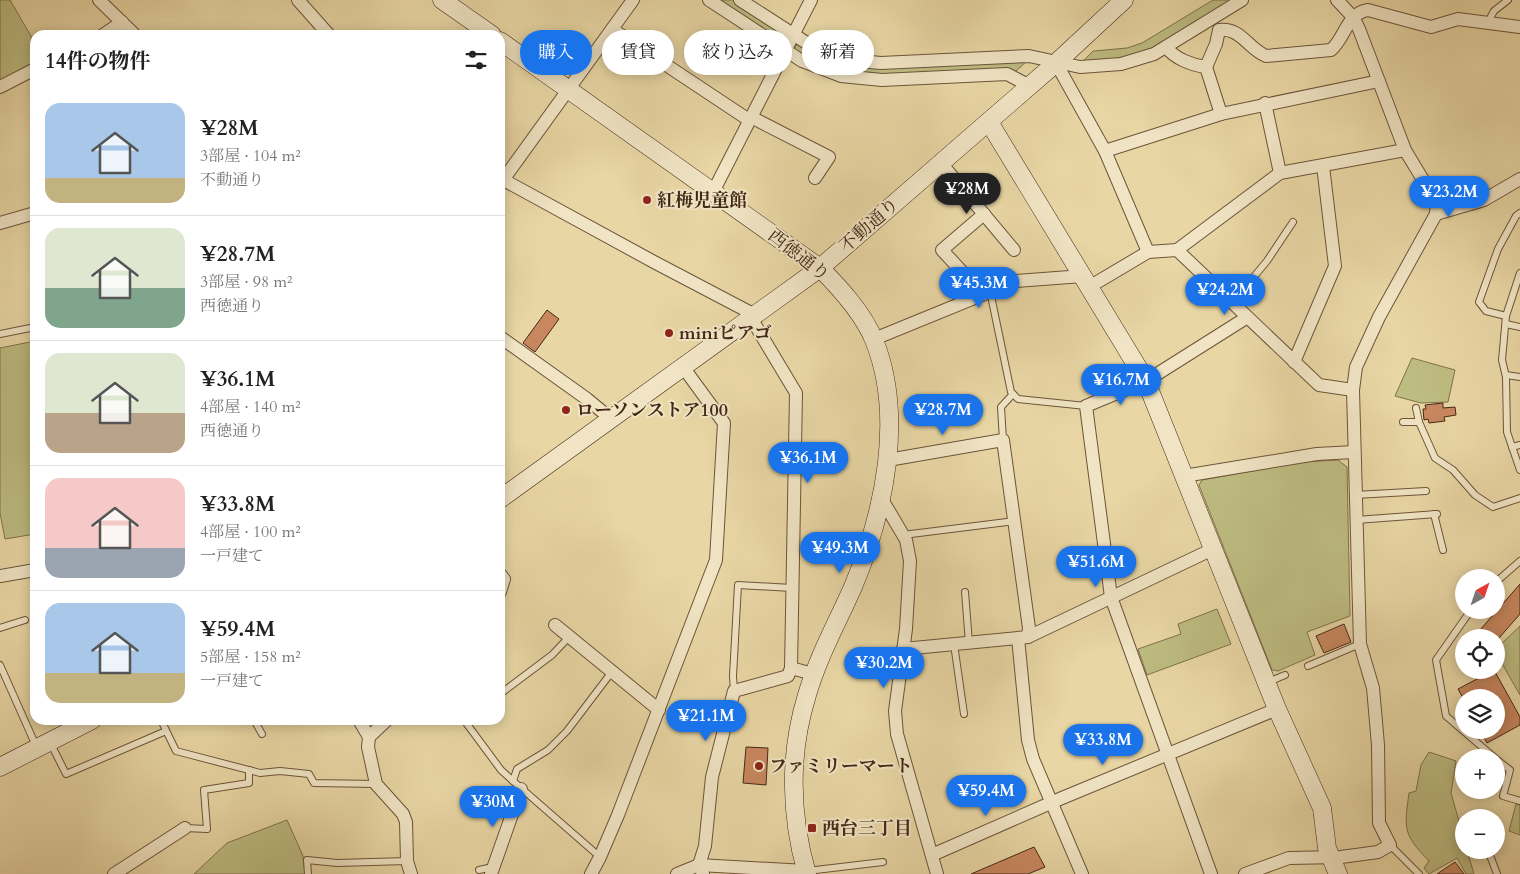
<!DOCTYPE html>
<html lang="ja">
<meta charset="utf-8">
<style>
body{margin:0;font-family:Cardo,"Noto Serif JP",serif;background:#f2f2f2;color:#222;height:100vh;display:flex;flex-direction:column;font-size:19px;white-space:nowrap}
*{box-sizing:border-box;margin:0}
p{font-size:16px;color:#767676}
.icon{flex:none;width:28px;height:28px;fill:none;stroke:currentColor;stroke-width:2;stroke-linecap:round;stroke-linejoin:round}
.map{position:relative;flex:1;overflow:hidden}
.side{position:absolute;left:30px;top:30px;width:475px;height:695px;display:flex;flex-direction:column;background:#fff;border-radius:15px;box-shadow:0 2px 12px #0003}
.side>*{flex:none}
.hud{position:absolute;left:520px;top:30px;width:475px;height:45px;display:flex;gap:10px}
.needle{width:32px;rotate:40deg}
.tools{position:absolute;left:1455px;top:569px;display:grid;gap:10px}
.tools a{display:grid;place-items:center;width:50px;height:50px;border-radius:50%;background:#fff;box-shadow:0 2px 12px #0003;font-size:25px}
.price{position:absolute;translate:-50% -42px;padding:0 11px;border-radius:18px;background:#1a73e8;color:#fff;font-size:16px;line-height:32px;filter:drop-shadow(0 1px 2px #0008)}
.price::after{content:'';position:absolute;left:50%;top:30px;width:15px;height:11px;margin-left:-8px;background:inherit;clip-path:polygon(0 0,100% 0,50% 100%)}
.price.selected{background:#222;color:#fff}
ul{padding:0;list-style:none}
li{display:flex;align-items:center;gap:15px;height:125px;padding:0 15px}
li+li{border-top:1px solid #e0e0e0}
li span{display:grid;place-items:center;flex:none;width:140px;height:100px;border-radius:15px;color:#555}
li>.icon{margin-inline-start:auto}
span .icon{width:60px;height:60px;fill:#fffc;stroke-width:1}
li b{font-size:21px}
h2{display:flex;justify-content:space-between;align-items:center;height:60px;padding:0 15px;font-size:21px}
.pill{padding:0 18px;border-radius:22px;background:#fff;box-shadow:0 2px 12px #0003;font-size:18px;line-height:45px}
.pill.selected{background:#1a73e8;color:#fff}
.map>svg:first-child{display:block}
.green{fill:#bdbc81;stroke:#80724c}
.building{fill:#c8875f;stroke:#442817}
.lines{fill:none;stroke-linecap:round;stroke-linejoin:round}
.lane-casing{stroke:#6d543a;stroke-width:8}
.street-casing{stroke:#6d543a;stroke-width:14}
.secondary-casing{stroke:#442817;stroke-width:19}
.lane{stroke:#f0e4c4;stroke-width:6}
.street{stroke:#f0e4c4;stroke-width:12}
.secondary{stroke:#f0e4c4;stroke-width:18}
.poi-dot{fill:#8f2418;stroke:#f0e4c4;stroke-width:2}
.labels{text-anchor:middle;stroke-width:4;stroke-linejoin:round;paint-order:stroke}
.poi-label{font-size:18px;font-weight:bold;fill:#442817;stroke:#f0e4c4;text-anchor:start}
.street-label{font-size:18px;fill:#442817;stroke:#f0e4c4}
</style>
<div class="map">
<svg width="1520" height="874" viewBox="0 0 1520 874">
<rect width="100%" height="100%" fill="#e8d6a4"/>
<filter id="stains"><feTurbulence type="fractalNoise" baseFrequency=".004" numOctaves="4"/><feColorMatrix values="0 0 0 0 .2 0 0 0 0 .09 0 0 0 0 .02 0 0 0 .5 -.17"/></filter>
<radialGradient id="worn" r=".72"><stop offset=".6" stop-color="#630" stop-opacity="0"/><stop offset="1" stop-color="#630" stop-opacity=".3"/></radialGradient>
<g class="green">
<path d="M0,0h10l25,43v19l-35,18z"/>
<path d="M715,0h19l51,33 -5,9z"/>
<path d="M1213,0h24l-96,57 -60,6 12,-12 34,-3 15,-5z"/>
<path d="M798,42l31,16 199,2 -13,12 -133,5 -39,-4 -50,-22z"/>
<path d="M35,341v193l-30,5 -5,-26v-165z"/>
<path d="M1412,358l43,12 -7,32 -27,1 -26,-7z"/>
<path d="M1338,460l9,7 3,149 -43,16 8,23 -37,16 -6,-1 -73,-185 3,-5 100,-18z"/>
<path d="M1217,609l14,35 -84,31 -9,-26 43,-15 -3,-10z"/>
<path d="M1520,626v69l-24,-42v-4z"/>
<path d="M1429,752l27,9 -5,32 13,46v11h3l7,24h-8l-9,-16 -28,16 -5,-6 5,-7c-26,-27 -25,-31 -20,-68l7,-2 5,-26z"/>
<path d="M1516,804l4,1v30l-11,-4z"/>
<path d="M287,820l16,36 2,18h-111l33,-31z"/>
</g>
<g class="building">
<path d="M547,310l12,9 -24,33 -12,-9z"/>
<path d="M1443,403v5l12,-1 1,8 -12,2 1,4 -16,2 -1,-4 -4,1 -1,-11h3l-1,-4z"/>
<path d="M1520,584v30l-21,24h-26z"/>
<path d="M1344,624l7,18 -27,11 -8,-17z"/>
<path d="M1494,670l26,47v8l-33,18 -7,-13h16v-32h-33l-5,-9z"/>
<path d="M746,747l22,1 -2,37 -23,-2z"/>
<path d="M1034,847l11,20 -17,7h-57z"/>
<path d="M1455,862l9,12h-27z"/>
</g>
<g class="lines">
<defs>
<g id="lane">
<path d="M1488,22l6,-11 14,-11"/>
<path d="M1520,273l-14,43 -4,44 4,17 1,55 13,38"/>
<path d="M990,291l21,101 7,7 68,7"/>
<path d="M1232,303l35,-42 26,-39"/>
<path d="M1506,316l-20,-5 -7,-9 19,-53 18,-33 4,-3"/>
<path d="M1506,324l14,3"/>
<path d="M0,334l35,-7"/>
<path d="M1506,375l14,2"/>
<path d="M1416,408l3,14 16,36 18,12 22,25 18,12 27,-9"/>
<path d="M1403,422h16"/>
<path d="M1003,440l-2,-33 12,-13"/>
<path d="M1512,447l8,-2"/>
<path d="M1355,495l71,-4"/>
<path d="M1434,514l9,36"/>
<path d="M1356,520l81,-6"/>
<path d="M903,535l112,-14"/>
<path d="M1496,582l24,-21"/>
<path d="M965,592l4,51"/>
<path d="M1471,610l-35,50 10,56 49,42"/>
<path d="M0,628l25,-8"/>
<path d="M954,644l10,70"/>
<path d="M0,665l36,81"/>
<path d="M1308,666l52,-22"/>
<path d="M1268,682l17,-7"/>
<path d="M734,691l-1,-15 5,-91 54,3"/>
<path d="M500,694l52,-39 17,-18"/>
<path d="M161,720l15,31 84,22 20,-2 29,3 5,9 62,1"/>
<path d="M254,720l8,14"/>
<path d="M464,720l37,50 12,11"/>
<path d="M50,742l16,32 100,-43"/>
<path d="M1496,759l14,11 -7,26 17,5"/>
<path d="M185,828l22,1 -3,-39 45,-7v-13"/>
<path d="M1390,845l29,29"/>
<path d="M1488,850l9,24"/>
<path d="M600,857l-87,-76 4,-12 31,-19 19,-19 44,-58"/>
<path d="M479,870l14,-3"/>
<path d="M807,871l76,-9"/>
<path d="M308,874l-1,-14 30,3 70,-2"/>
</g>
<g id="street">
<path d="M99,0l36,35"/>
<path d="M298,0l31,35"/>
<path d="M709,0l93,61 39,15 41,4 125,-6 23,12"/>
<path d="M740,0l73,47 34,13 34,3 148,-7 51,11 41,-3 33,-10 88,-54"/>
<path d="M612,29l137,91"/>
<path d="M103,35l19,-13"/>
<path d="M1166,47c9,12 26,18 40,20l10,-23 3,-14c22,-3 29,19 47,26l65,-6c14,-12 16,-37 37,-40l63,17 27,-8 62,8"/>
<path d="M1056,63l49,88 43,101"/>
<path d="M1206,67l15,47"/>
<path d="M0,87l35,-18"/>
<path d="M1265,103l15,70"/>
<path d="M751,117l78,40 -14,21"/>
<path d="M1105,151l116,-37 158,-33"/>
<path d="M941,163l73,87"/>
<path d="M500,178l154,84 101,53"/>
<path d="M500,184l133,-184"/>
<path d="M713,192l98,-192"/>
<path d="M1436,214l48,-14 36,-21"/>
<path d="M0,223l35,-10"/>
<path d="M1177,250l103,-77 125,-23"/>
<path d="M1089,287l59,-35 29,-2 142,135 34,5"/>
<path d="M976,296l-11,-21 -23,-25 42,-36"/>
<path d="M751,318l45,75 -5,275 22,6"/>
<path d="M500,337l87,62 24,20"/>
<path d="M874,339l142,-58 67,-5"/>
<path d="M1294,362l41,-96 -12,-100"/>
<path d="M888,460l115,-20 26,188 -1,9"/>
<path d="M1184,476l133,-22 37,-2"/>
<path d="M880,496l26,44 4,21 -4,68 -11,82 2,23 40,140"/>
<path d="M500,574l4,5 -4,13"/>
<path d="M0,576l35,-6"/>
<path d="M555,625l104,85"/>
<path d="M1018,638l10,102 5,19 49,115"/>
<path d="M903,649l125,-12 185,-88"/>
<path d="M359,720l10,17 -1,10 8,37 27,30 3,8 1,39 4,13"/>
<path d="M369,737l18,-17"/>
<path d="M483,810l33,-6"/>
<path d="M932,855l130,-57 215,-89"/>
<path d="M114,874l71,-46"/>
<path d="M491,874l30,-85"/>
<path d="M591,874l9,-17 18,-42 98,-255 8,-137 -41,-56"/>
<path d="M677,874l22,-9 107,6"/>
<path d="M703,874l-4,-9 6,-19 7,-69 22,-86 54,-15 3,-8"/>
<path d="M1211,874l-100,-277 -25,-191 60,-25 100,-63"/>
<path d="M1245,874l44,-16 52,-1 37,-5 12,-7 -11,-22 -1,-78 -5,-57 -13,-44 -7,-254 3,-23 23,-50 57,-103 1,-11 -32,-53 -46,-121 -6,-12 -16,-17"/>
</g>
<g id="secondary">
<path d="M442,0l50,35"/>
<path d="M500,41l320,227c20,20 43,45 54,72 31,77 10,173 -21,247 -16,36 -35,70 -46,108 -18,58 -17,120 0,179"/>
<path d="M989,122l157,259 131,328 45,99 5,40 11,26"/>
<path d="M500,499l320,-231 236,-205 68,-63"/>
<path d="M0,767l92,-47"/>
</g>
</defs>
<use href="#lane" class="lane-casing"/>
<use href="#street" class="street-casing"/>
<use href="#secondary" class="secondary-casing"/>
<use href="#lane" class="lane"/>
<use href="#street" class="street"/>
<use href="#secondary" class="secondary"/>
</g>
<g class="poi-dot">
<circle cx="647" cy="200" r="5"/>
<circle cx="669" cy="333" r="5"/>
<circle cx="566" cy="410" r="5"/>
<circle cx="759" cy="766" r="5"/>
<rect x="807" y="823" width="10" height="10" rx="2.5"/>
</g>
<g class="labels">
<g class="poi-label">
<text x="657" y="206">紅梅児童館</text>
<text x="679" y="339">miniピアゴ</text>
<text x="576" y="416">ローソンストア100</text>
<text x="769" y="772">ファミリーマート</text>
<text x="822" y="834">西台三丁目</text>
</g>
<g class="street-label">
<text transform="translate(869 225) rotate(-41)" y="6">不動通り</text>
<text transform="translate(799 255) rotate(38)" y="6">西徳通り</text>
</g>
</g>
<rect width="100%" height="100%" filter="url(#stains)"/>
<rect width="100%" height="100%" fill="url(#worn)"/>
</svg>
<div class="tools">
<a><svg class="needle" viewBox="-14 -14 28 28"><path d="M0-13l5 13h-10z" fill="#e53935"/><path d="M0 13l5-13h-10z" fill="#767676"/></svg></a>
<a><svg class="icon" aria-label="locate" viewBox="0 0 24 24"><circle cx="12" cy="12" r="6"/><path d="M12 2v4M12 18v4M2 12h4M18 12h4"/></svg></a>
<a><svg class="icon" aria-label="layers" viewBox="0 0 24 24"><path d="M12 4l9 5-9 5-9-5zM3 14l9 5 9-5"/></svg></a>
<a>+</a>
<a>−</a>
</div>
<b class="price selected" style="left:967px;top:215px">¥28M</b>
<b class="price" style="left:1449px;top:218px">¥23.2M</b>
<b class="price" style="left:979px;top:309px">¥45.3M</b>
<b class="price" style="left:1225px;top:316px">¥24.2M</b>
<b class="price" style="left:1121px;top:406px">¥16.7M</b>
<b class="price" style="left:943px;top:436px">¥28.7M</b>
<b class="price" style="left:808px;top:484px">¥36.1M</b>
<b class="price" style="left:840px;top:574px">¥49.3M</b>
<b class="price" style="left:1096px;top:588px">¥51.6M</b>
<b class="price" style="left:884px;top:689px">¥30.2M</b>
<b class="price" style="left:706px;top:742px">¥21.1M</b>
<b class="price" style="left:1103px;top:766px">¥33.8M</b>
<b class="price" style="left:986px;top:817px">¥59.4M</b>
<b class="price" style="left:493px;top:828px">¥30M</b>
<div class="hud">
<a class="pill selected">購入</a>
<a class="pill">賃貸</a>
<a class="pill">絞り込み</a>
<a class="pill">新着</a>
</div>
<section class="side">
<h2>14件の物件<svg class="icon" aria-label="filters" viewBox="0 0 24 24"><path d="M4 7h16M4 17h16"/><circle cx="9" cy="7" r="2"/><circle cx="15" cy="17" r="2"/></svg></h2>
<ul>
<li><span style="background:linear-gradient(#a9c7e8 75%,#c2b280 0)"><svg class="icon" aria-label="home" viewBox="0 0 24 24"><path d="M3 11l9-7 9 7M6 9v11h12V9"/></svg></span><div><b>¥28M</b><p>3部屋 · 104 m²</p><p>不動通り</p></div></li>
<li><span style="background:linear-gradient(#dfe7d0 60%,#7fa58c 0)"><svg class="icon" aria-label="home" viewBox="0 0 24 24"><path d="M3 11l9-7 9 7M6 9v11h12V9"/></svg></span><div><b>¥28.7M</b><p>3部屋 · 98 m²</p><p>西徳通り</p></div></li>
<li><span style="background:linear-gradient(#dfe7d0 60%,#b9a48a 0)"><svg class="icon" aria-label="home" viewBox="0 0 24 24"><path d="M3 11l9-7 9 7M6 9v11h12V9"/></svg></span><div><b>¥36.1M</b><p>4部屋 · 140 m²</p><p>西徳通り</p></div></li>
<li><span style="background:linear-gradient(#f6c9c9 70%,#9aa5b1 0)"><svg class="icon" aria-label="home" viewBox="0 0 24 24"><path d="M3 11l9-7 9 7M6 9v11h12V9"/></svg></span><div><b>¥33.8M</b><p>4部屋 · 100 m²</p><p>一戸建て</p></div></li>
<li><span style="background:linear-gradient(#a9c7e8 70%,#c2b280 0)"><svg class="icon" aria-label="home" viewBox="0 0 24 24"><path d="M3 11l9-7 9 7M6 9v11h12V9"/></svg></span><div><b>¥59.4M</b><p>5部屋 · 158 m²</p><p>一戸建て</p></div></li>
</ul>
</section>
</div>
